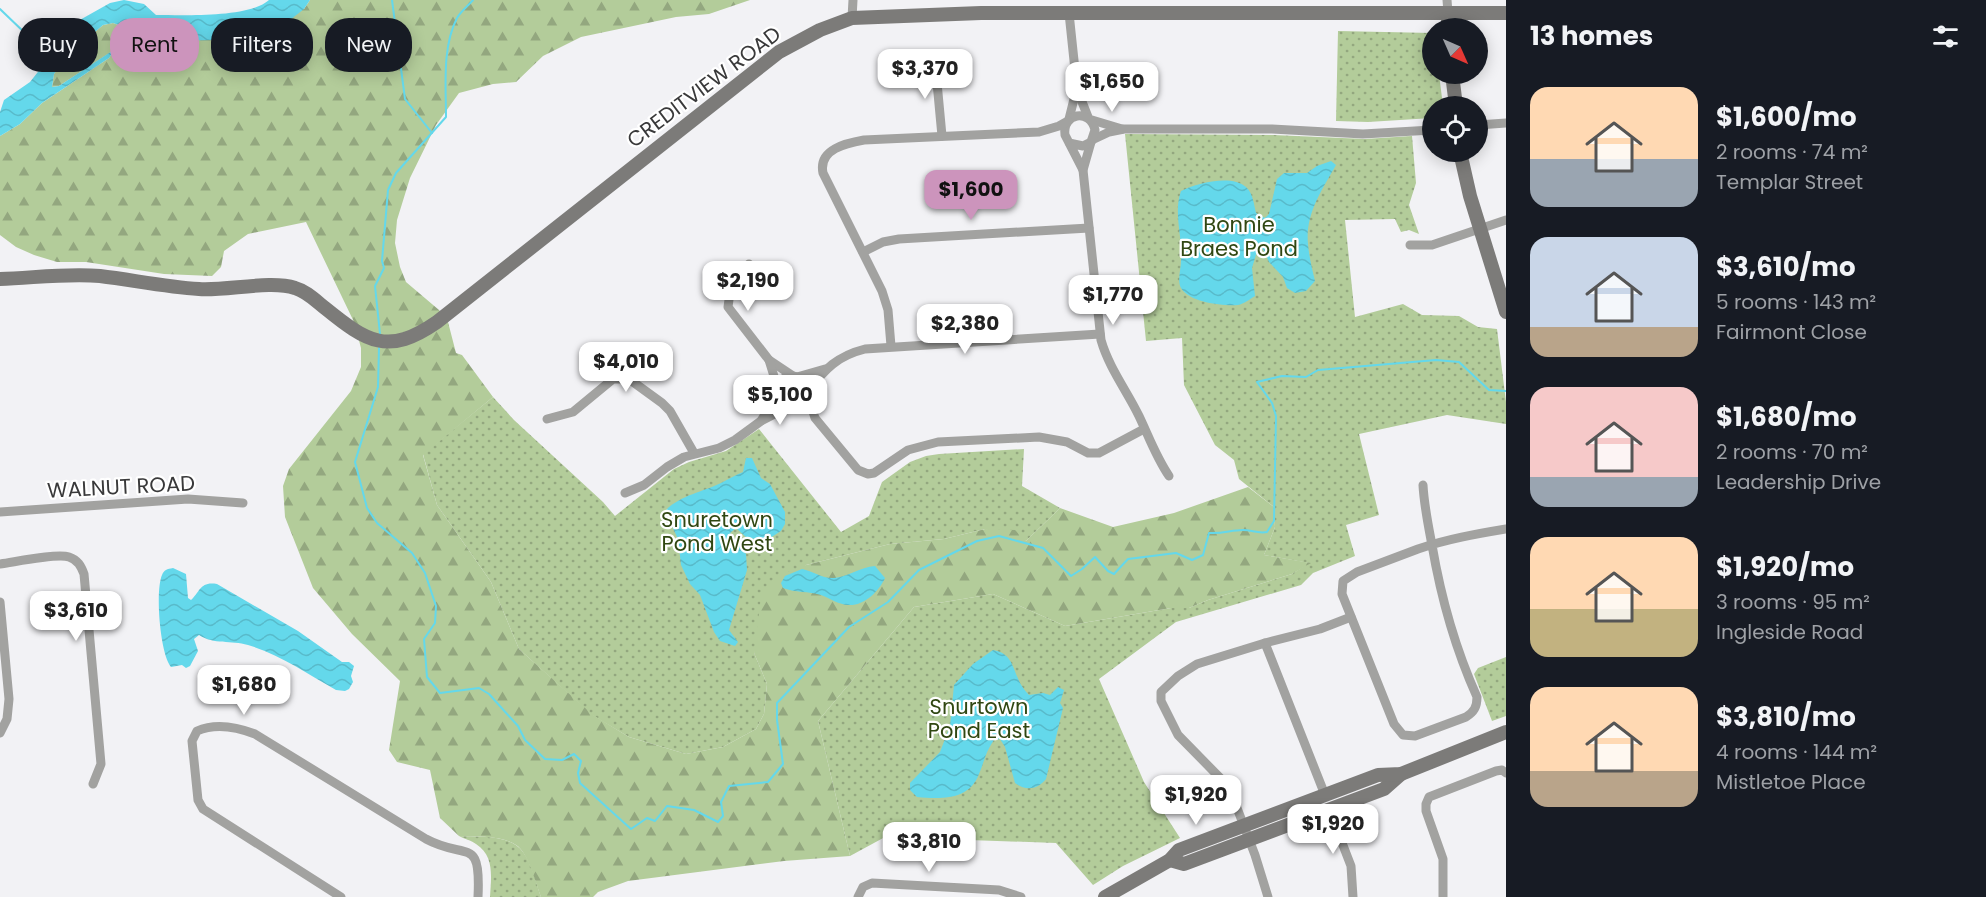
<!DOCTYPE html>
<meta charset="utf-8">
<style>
body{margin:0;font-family:Poppins,sans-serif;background:#20242c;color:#f1f3f6;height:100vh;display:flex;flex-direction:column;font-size:22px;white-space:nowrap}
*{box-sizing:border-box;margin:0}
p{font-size:20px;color:#9ea1a6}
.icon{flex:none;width:33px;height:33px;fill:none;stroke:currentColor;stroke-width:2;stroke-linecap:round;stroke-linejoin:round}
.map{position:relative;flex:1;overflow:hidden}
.drawer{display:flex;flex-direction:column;background:#171b24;width:480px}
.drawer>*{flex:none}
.banner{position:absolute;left:18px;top:18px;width:570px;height:54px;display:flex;gap:12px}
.needle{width:39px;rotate:135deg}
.fabs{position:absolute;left:1422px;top:18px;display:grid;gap:12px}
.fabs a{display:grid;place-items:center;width:66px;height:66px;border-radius:50%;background:#171b24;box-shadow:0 3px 15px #0003;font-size:30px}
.price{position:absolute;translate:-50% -51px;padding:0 14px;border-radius:12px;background:#fff;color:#222;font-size:20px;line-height:39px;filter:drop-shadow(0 2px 3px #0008)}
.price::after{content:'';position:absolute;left:50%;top:36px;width:18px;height:14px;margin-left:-9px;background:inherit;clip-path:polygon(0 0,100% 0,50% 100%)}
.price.current{background:#cc94bc;color:#111}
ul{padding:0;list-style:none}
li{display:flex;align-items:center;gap:18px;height:150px;padding:0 24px}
li span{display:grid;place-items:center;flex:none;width:168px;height:120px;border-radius:18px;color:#555}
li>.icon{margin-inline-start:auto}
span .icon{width:72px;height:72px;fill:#fffc;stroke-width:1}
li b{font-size:26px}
h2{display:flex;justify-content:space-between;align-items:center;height:72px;padding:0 24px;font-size:26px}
.pill{padding:0 21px;border-radius:24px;background:#171b24;box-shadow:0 3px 15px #0003;font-size:21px;line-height:54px}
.pill.current{background:#cc94bc;color:#111}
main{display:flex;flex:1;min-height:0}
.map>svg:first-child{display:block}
.grass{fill:url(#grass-dots)}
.forest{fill:url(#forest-firs)}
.water{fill:url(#water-waves)}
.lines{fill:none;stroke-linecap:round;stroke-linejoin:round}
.stream{stroke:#64d8eb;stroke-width:2}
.street{stroke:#a2a2a0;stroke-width:9}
.secondary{stroke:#7c7b79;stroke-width:14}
.labels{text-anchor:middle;stroke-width:4.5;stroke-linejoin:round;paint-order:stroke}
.street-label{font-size:21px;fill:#39393a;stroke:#fff}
.park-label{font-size:21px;fill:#304712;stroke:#fff}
</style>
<main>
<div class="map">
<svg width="1506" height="897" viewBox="0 0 1506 897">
<defs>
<pattern id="grass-dots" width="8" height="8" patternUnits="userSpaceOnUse" patternTransform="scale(1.5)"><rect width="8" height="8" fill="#b3cc9a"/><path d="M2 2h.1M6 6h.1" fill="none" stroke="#93a77f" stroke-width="1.8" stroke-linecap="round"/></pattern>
<pattern id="forest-firs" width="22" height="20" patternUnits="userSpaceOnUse" patternTransform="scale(1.5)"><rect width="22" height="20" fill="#b3cc9a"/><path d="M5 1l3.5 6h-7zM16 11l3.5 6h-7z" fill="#93a77f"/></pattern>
<pattern id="water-waves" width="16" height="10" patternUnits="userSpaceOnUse" patternTransform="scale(1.5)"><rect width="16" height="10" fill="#64d8eb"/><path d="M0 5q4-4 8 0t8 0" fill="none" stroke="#58baca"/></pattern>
</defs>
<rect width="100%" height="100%" fill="#f2f2f5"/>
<g class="grass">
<path d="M1338,31l94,2v41h7l4,32h-11v12l-64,4 -32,-1z"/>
<path d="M1125,134l148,1 92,4 47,-3 4,47 -7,22 10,29 -10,-4 -8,2 -6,-13 -50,1 10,97 48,-13 19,11 37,1 19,11 19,2 9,73v22l-59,-9 -88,19 20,81 -33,10 9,31 -42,17 -12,12 -125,37 -77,57 45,103 36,56 -57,28 -30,19 -37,-42 -171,-6 -35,19 -32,-135 96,-114 79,-13 72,32 106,-18h18l19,-8 84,-26 17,-11 -45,-8 11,-28 -1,-20 -35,-28 -5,-19 -19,-15 -31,-60 -2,-47 -36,3z"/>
<path d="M493,397l21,23 89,82 12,14 59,-47 15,-7 37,-11 33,-22 82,103 28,-16 13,-34 28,-20 16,-6 13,-2 85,-5 -2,37 38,22 -34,33 -41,-12 -41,10 -54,5 -84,21 -52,88 13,31 -3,30 -8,15 -33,18 -37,7 -57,-17 -37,-22 -73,-66 -28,-67 -54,-77 -14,-51z"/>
<path d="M1506,657v59l-14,5 -18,-47 4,-6z"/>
<path d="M459,836c19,1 52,-2 64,16 9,12 13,31 18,45h-51c1,-19 5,-41 -14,-53 -5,-4 -12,-5 -17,-8z"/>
</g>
<path class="forest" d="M310,0h440l-41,14 -33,3 -95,20 -38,19 -27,26 -23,2 -34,9 -23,32 -26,53 -13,42 -2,23 5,24 6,15 33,28 9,12 8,31 6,2 31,42 -70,58 14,50 54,77 28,67 74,66 36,22 57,17 37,-7 33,-18 8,-15 3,-30 -13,-31 7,-56 16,-21 29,-11 84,-21 54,-5 41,-10 30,1 11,11 34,-33 53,19 61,-14 74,-26 26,20 1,20 -11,28 47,8 -19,11 -84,26 -19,8h-18l-106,18 -72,-32 -79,13 -96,114 32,135 -66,5 -156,20 -30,11 -5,5h-52c-5,-13 -13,-45 -25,-52 -15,-10 -39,-8 -57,-9l-19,-18 -10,-48 -33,-8 -8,-12 11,-69 -48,-47 -39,-46 -28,-71 -2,-31 6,-17 62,-78 10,-24v-19l-7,-26 -48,-100 -58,12 -24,17 -3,16 -9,9 -48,-2 -78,-12h-29l-23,-7 -18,-8 -16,-12v-99l20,-12 22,-21 67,-45 5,-8 -55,36 -7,1 2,-13 12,-17 37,-32 10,-2 34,13 157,-27z"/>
<g class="water">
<path d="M124,0l20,4 12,11c27,0 93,3 113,-15h41l-6,9 -28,22 -60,9 -52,1 -51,-18 -10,2 -37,32 -12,17 -2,13 7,-1 56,-37 -6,9 -67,45 -22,21 -20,12v-24l4,-12 26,-18 48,-61 32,-18z"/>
<path d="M1331,161l5,4c-14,25 -31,49 -28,79 1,12 4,25 7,37l-9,10 -11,2 -8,-5 -4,-11 -14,-15 -6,-13 -5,-1 -6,20 3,28c-5,3 -11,8 -17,9 -15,1 -48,-2 -57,-17 -4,-7 0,-19 0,-27 2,-23 -8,-48 0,-70 15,-8 51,-17 65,-4 7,6 8,18 10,26l9,5 4,-4 8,-35 7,-6h23l10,-7z"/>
<path d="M746,458h6l9,20 9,6 15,28v12l-4,7 -14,9 -20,-2 -11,-10 -6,5 16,21 1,16 -18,60 9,12 -3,4 -15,-5 -6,-9 -14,-37 -10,-11 -9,-19 -3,-26 -13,-28c15,-16 38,-19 56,-28 8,-4 14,-8 22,-11z"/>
<path d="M875,566l10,12c-6,13 -20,28 -37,27 -8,0 -19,-7 -27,-10 -13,-4 -25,-2 -38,-7l-2,-5 4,-7 17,-7c11,2 21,10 32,9 14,-1 26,-11 41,-12z"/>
<path d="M173,568l13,6 2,24 3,2c9,-8 9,-19 26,-16l81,47 44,31h7l5,4 -3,10 2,6 -4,7 -4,2 -9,-1c-28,-16 -57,-36 -88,-45 -17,-5 -34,0 -49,-10l-5,4 4,12 -8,15 -4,2 -4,-3 -11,2c-11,-13 -16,-76 -9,-92 2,-5 5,-6 11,-7z"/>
<path d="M993,650c25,4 18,28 36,45l14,-2 7,2 8,-8 6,3 -4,13 3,5 -17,71c-9,11 -20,12 -31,4l-10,-36 -5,-8 -6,1c-8,11 -10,22 -15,34 -10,27 -39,25 -62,23l-7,-7v-7l30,-31 10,-26 4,-41 19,-21z"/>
</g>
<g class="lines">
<g class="stream">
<path d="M392,0l13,99 27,34"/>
<path d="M0,9l52,50"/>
<path d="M380,334l-5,-48 9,-18 -2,-7 6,-71 8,-17 50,-56c0,-31 -4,-70 11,-99 4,-7 11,-12 16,-18"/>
<path d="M379,348l-1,39 -23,75 12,46 10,15 35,30 13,20 11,33 -1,17 -11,16 3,38 13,16 39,-5 10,6 29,32 7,14 20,19 17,1 12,-6 7,7 -3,12 2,10 51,46 16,-11 8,3 12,-15 27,4 24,12 5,-6 -2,-14 8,-16 39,-4 15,-18 -6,-44v-17l72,-76 39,-25 31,-32 58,-29 22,-5 44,12 28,28 11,-7 13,-12 13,14 6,3 14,-15 48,-6 16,7 11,-5 6,-22c14,1 22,-3 34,-3 9,0 15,4 24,2l7,-11 2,-105 -4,-13 -15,-21 25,-6 24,1 12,-7 118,-10 23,2 30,28 17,1"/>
</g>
<g class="street">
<path d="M1447,0l1,13"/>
<path d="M1069,13l8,76 11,28"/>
<path d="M852,18l1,-18"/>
<path d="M935,61l7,75"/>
<path d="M1069,119l7,-28"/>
<path d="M1092,120l30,9"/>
<path d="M1478,125l28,-2"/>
<path d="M1092,140l17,-8 15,-3h148l91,5 69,-4"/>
<path d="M1091,142l-8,28 18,170c8,28 26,51 38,76 10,21 17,41 30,60"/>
<path d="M1069,143l14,3 8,-4 4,-12c-5,-22 -33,-17 -30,5l18,35"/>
<path d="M1410,245h22l74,-25"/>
<path d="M863,252l20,-10 16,-3 190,-11"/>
<path d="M749,264l-6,15 -13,13 -2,15 41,53 24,16"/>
<path d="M891,346l-3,-36 -6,-19 -59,-118c-5,-24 24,-30 41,-33l175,-8 20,-6 9,-5"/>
<path d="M769,360l8,26"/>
<circle cx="792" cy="392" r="16"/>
<path d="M797,377l28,-8"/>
<path d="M808,391c17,-22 29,-35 57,-42l235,-15"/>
<path d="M808,396l7,22 43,52 10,4 6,-1 34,-23 30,-8 101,-5 28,5 21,11h11l45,-24"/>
<path d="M547,419l26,-7 40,-33h16l33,24 8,8 24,42"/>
<path d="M761,421l16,-27"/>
<path d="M1423,485c1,20 5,39 9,60 9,53 23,103 45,152 0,10 -3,15 -11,20l-51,19 -12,-1 -9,-11 -52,-130 1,-13 14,-9 61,-23c29,-10 58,-15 88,-20"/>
<path d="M625,493l19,-8 23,-18 17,-10 35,-9 16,-8 26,-19 27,-14"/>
<path d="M0,512l188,-13 55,4"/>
<path d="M0,564c15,-2 57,-11 69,-7 9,3 12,9 15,17l17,190 -8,20"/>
<path d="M0,602l9,97 -2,20 -7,14"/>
<path d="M1265,643l60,152"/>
<path d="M1329,809l22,57 2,31"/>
<path d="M341,897l-138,-88 -5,-9 -6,-59 5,-10c18,-8 40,-4 58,3l171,105c41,22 55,-4 52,58"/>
<path d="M858,897l5,-10 9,-4 127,7 22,7"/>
<path d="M1268,897l-13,-42 -26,-68 -51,-52 -17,-34v-9l17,-16 19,-12 68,-21 55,-14 31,-12"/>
<path d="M1443,897v-38l-17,-48v-7l3,-7 67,-26 6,-1 4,3"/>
</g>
<g class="secondary">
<path d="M1448,13v15"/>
<path d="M1452,74l4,32"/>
<path d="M1460,152l10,44 36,116"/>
<path d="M0,279c33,-1 67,-6 100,-3 33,4 66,11 99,13 27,2 72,-9 96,-1 11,3 20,12 30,20 42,34 63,48 112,14l342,-270 41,-22 32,-12 129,-5h525"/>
<path d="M1170,860l14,4 200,-75 17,-15"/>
<path d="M1105,897l65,-37 9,-10 199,-75 23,-1 105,-42"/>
</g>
</g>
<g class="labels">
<g class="street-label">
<text transform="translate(704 87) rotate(-37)" y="7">CREDITVIEW ROAD</text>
<text transform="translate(121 487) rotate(-3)" y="7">WALNUT ROAD</text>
</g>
<g class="park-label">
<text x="1239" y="232">Bonnie<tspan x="1239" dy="24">Braes Pond</tspan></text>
<text x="717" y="527">Snuretown<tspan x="717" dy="24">Pond West</tspan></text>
<text x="979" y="714">Snurtown<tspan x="979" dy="24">Pond East</tspan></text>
</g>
</g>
</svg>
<div class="fabs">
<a><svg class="needle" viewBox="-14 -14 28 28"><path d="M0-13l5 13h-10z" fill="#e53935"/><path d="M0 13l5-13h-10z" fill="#9ea1a6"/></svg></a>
<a><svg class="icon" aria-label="locate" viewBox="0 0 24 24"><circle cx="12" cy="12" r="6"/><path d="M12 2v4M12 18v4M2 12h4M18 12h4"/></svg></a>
</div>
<b class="price" style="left:925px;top:100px">$3,370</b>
<b class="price" style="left:1112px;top:113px">$1,650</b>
<b class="price current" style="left:971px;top:221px">$1,600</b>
<b class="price" style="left:748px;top:312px">$2,190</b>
<b class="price" style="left:1113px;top:326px">$1,770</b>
<b class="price" style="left:965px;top:355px">$2,380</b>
<b class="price" style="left:626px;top:393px">$4,010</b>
<b class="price" style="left:780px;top:426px">$5,100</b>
<b class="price" style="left:76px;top:642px">$3,610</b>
<b class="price" style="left:244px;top:716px">$1,680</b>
<b class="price" style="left:1196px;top:826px">$1,920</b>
<b class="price" style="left:1333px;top:855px">$1,920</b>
<b class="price" style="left:929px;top:873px">$3,810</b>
<div class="banner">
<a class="pill">Buy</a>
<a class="pill current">Rent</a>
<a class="pill">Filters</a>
<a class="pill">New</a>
</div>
</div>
<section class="drawer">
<h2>13 homes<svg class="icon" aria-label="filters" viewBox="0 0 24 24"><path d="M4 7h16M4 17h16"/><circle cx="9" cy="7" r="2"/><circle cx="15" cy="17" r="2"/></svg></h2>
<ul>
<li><span style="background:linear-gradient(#ffd9b3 60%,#9aa5b1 0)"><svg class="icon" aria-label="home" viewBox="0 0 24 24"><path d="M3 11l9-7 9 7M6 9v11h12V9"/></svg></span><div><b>$1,600/mo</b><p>2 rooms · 74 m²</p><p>Templar Street</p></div></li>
<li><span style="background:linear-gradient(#c9d6e8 75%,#b9a48a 0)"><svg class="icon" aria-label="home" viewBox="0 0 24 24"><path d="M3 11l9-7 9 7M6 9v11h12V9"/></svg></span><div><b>$3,610/mo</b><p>5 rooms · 143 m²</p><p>Fairmont Close</p></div></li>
<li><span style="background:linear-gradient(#f6c9c9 75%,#9aa5b1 0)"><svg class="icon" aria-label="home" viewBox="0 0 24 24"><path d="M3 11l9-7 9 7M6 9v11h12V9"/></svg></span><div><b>$1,680/mo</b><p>2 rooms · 70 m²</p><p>Leadership Drive</p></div></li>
<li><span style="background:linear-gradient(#ffd9b3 60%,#c2b280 0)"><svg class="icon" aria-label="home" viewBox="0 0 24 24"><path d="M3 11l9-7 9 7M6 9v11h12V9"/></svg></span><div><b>$1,920/mo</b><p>3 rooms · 95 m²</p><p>Ingleside Road</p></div></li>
<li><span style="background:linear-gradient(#ffd9b3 70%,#b9a48a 0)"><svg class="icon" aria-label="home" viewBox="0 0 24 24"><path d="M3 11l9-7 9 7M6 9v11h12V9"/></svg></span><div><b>$3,810/mo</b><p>4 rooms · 144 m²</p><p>Mistletoe Place</p></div></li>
</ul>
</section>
</main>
